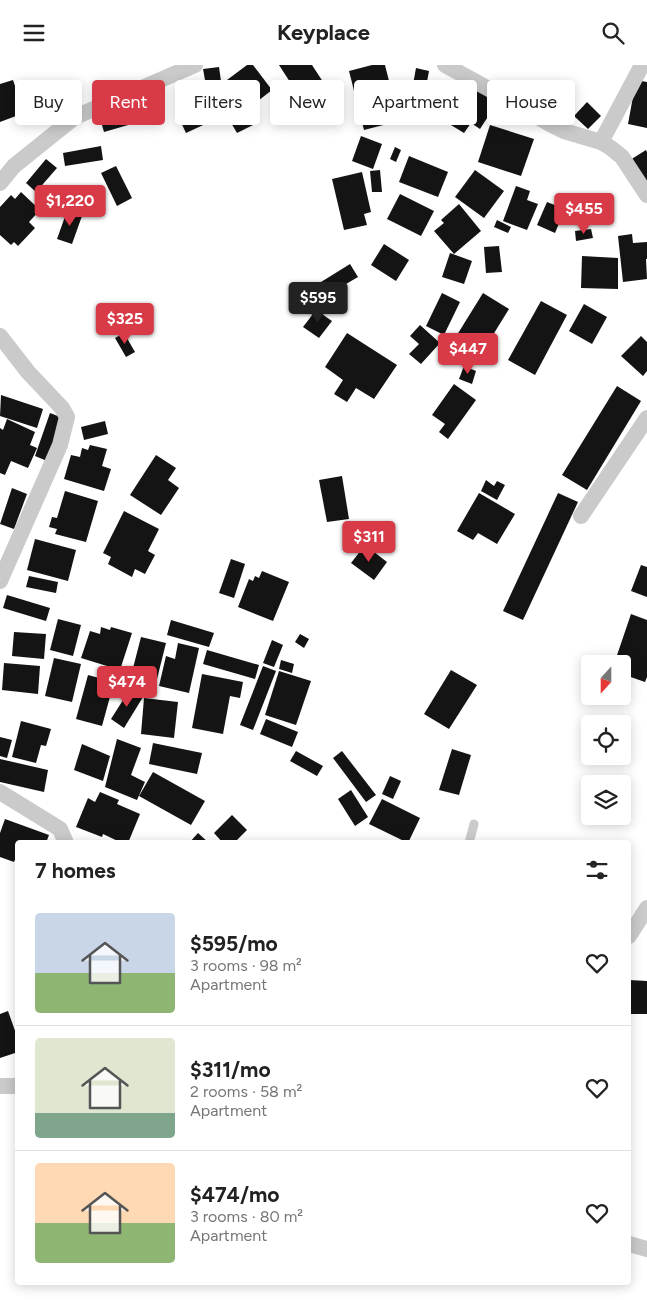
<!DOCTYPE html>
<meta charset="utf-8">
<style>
body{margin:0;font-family:Figtree,sans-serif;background:#f2f2f2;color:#222;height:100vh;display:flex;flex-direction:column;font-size:19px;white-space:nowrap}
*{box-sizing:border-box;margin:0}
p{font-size:16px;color:#767676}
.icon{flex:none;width:28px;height:28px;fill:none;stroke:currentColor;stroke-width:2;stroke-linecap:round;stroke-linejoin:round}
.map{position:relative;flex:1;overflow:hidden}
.panel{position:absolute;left:15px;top:775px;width:616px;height:445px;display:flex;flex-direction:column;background:#fff;border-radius:5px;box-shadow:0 2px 12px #0003}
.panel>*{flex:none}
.hud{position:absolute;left:15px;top:15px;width:618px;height:45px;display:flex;gap:10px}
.needle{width:32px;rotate:201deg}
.controls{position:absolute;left:581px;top:590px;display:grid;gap:10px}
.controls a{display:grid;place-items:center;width:50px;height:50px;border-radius:5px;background:#fff;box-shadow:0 2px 12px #0003;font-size:25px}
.price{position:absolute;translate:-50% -42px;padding:0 11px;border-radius:5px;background:#d83b47;color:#fff;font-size:16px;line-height:32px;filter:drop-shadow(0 1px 2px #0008)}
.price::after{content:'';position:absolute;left:50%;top:30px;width:15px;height:11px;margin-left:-8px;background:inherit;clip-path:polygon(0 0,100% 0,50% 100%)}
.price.selected{background:#222;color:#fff}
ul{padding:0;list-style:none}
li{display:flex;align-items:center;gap:15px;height:125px;padding:0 20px}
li+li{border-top:1px solid #e0e0e0}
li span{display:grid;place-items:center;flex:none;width:140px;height:100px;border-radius:5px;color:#555}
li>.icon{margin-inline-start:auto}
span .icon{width:60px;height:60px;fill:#fffc;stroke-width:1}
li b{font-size:21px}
h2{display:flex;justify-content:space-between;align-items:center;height:60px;padding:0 20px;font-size:21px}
.chip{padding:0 18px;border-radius:5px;background:#fff;box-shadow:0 2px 12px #0003;font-size:18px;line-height:45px}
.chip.selected{background:#d83b47;color:#fff}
header{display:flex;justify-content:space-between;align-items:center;height:65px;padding:0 20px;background:#fff;font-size:22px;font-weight:700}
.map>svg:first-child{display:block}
.building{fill:#141414}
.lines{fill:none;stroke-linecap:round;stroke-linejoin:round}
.lane{stroke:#cacaca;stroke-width:9}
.street{stroke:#cacaca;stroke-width:16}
</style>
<header><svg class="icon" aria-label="menu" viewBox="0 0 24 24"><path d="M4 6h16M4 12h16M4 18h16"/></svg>Keyplace<svg class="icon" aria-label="search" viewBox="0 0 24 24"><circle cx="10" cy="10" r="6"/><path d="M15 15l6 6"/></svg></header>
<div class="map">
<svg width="647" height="1235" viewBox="0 0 647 1235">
<rect width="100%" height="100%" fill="#fff"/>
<g class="building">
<path d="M247,0h6l19,25 -23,18 -22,-28z"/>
<path d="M279,0h33l15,23 -15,9 -2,-4 -9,6z"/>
<path d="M372,0h13l14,56 -35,9 -15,-59z"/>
<path d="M219,2l3,21 -15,3 -4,-22z"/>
<path d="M416,3l13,3 -6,32 -13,-2z"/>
<path d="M461,13l37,23 -18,28 -9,-6 -7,10 -36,-22 17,-27 9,5z"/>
<path d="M13,15l11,33 -24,9v-38z"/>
<path d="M636,15l11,2v46l-19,-4z"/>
<path d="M587,37l14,14 -13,13 -14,-13z"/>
<path d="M137,38l5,18 -38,11 -5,-17z"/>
<path d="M206,38l8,17 -28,13 -8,-17z"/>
<path d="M252,44l7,13 -22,11 -7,-12z"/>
<path d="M490,60l44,14 -13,37 -43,-14z"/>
<path d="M361,71l21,8 -9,25 -21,-8z"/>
<path d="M101,81l2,14 -38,6 -2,-13z"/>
<path d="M395,82l6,3 -5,12 -6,-3z"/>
<path d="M646,85l1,2v33l-17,-25z"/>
<path d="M409,91l39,16 -10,25 -39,-15z"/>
<path d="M46,94l11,9 -21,24 -10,-9z"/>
<path d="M116,101l16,32 -15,8 -16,-33z"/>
<path d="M380,105l2,22h-10l-2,-21z"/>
<path d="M475,105l29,21 -20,27 -29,-21z"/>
<path d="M362,107l9,40 -7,2 3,11 -23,5 -12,-51z"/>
<path d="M516,121l14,5 -3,9 11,4 -11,26 -24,-9z"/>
<path d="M21,127l19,18 -11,12 6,6 -17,18 -4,-4 -3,3 -11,-10v-28l11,-12 4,4z"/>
<path d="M400,129l34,17 -13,25 -34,-17z"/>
<path d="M610,130l1,17 -6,1 1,8 -31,3 -3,-25z"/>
<path d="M547,137l18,7 -10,24 -18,-8z"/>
<path d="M459,139l22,27 -27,23 -20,-23 10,-8 -3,-3z"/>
<path d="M67,146l15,5 -10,28 -15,-5z"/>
<path d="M497,155l14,7 -3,6 -14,-6z"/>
<path d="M591,164l2,9 -17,3 -1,-10z"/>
<path d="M632,169l1,9 14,-1v17h-1l1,20 -24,3 -5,-46z"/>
<path d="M384,179l25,16 -13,21 -25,-16z"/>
<path d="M499,181l3,26 -16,1 -2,-26z"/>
<path d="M450,188l22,8 -8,23 -22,-7z"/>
<path d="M582,191l36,2v31l-37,-1z"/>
<path d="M350,199l8,13 -29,17 -8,-12z"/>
<path d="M319,224l7,9 -12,8 -6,-9z"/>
<path d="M442,228l18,9 -16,33 -18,-9z"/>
<path d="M483,228l26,16 -31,50 -26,-16z"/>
<path d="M541,236l26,14 -32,60 -27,-15z"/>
<path d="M584,239l23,13 -15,27 -23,-13z"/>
<path d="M316,245l16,11 -13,17 -16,-11z"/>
<path d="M420,260l20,18 -19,21 -12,-10 10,-10 -9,-8z"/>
<path d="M124,268l11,19 -9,5 -11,-19z"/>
<path d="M347,268l50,32 -23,34 -18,-11 -9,14 -13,-8 9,-14 -18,-13z"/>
<path d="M641,271l6,6v29l-4,5 -22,-20z"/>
<path d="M464,301l12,5 -4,13 -13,-5z"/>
<path d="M454,319l22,16 -28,39 -9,-7 6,-8 -13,-9z"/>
<path d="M617,321l24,15 -54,89 -25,-15z"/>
<path d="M1,330l42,14 -6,19 -37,-12z"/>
<path d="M50,348l13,5 -16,43 -12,-5z"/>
<path d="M7,354l28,13 -5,13 7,3 -9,20 -17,-7 -6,14 -5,-2v-45l3,2z"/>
<path d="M105,356l3,13 -24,6 -3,-13z"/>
<path d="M90,380l17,4 -5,17 9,3 -7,22 -40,-12 7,-24 9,2 2,-9 6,2z"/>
<path d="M156,390l20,13 -8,12 11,8 -18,27 -31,-20z"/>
<path d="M342,411l7,43 -22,3 -8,-42z"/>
<path d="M486,415l8,6 3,-5 8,4 -8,15 -16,-9z"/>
<path d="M12,423l15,6 -13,35 -14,-5z"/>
<path d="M65,426l33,10 -12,41 -31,-8 2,-5 -8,-2 3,-10 5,1z"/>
<path d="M479,428l36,21 -18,30 -19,-11 -5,7 -16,-9z"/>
<path d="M558,428l20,9 -55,118 -20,-9z"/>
<path d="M124,446l35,18 -11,22 7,4 -10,19 -10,-5 -3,8 -24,-13 3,-7 -8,-4z"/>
<path d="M35,474l41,11 -8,31 -41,-11z"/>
<path d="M365,480l22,17 -13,18 -23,-17z"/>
<path d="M231,494l14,5 -11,34 -15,-5z"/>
<path d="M641,500l6,2v30l-16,-6z"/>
<path d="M262,506l27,11 -16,39 -35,-14 11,-28 4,2 2,-5 4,2z"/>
<path d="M29,511l29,6 -2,11 -30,-6z"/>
<path d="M7,530l43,13 -4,13 -43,-13z"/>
<path d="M631,549l16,6v57l-2,5 -23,-8v-10h-8z"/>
<path d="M58,554l23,6 -8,31 -23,-6z"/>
<path d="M171,555l43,13 -5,14 -42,-12z"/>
<path d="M101,562l9,3 1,-3 21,6 -12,37 -39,-12 9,-27 10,3z"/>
<path d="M14,567l32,2 -2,25 -32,-3z"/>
<path d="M300,569l9,5 -5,9 -9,-6z"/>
<path d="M141,572l25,6 -9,36 -25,-7z"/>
<path d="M272,575l11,5 -9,22 -11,-4z"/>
<path d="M178,578l21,5 -10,45 -30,-7 7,-30 9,3z"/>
<path d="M207,585l52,15 -4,14 -52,-15z"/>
<path d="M54,593l27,6 -9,38 -27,-6z"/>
<path d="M281,595l13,4 -2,9 -13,-4z"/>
<path d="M4,598l36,3 -2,28 -36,-4z"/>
<path d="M263,601l13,5 -23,59 -13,-5z"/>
<path d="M451,605l26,15 -28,44 -25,-15z"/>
<path d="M279,606l32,10 -15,44 -31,-10z"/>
<path d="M202,609l41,8 -3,16 -10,-2 -7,38 -31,-6z"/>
<path d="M88,610l26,7 -12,44 -26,-7z"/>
<path d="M130,624l13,8 -19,31 -13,-9z"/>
<path d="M144,633l34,4 -4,36 -33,-4z"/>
<path d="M266,654l32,13 -6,15 -32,-13z"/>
<path d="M21,656l30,8 -5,17 -5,-1 -5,18 -24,-6z"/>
<path d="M0,672l12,3 -5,18 -7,-2z"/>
<path d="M117,674l24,9 -10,27 14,7 -8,18 -32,-13z"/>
<path d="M153,678l49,10 -5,21 -48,-10z"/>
<path d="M82,679l28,12 -7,25 -29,-11z"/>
<path d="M452,684l19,6 -12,40 -20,-5z"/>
<path d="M296,686l27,15 -6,10 -27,-15z"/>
<path d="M342,686l34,44 -10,7 -33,-44z"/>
<path d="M0,694l48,11 -4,22 -44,-10z"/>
<path d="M153,707l52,29 -14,24 -52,-29z"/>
<path d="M390,711l11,5 -8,18 -11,-5z"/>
<path d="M351,725l17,27 -13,9 -17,-27z"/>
<path d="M100,727l19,8 -2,4 23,10 -12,29h-6l-19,-9 -1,3 -26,-10 12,-29 7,4z"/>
<path d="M382,734l38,19 -12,25 -39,-19z"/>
<path d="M232,750l15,15 -13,13h-11l-9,-10z"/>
<path d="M5,754l44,16 -3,8h-28v10l-4,9 -14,-5v-24z"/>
<path d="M198,768l11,10h-20z"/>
<path d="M629,915l18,1v33h-18z"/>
<path d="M8,946l10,28v13l-18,6v-44z"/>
</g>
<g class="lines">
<path class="lane" d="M469,778l5,-19"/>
<g class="street">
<path d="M445,0l55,30 50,29 14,7 37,11 10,6 11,9 25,38"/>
<path d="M601,77l41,-77"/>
<path d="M0,118l14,-17 61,-49 120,-52"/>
<path d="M0,271l28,36 34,36 5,9 -7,28 -60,136"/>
<path d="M581,451l66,-98"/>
<path d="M0,727l60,37 6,14"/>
<path d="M629,871l18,-28"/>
<path d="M0,1021h18"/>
<path d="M629,1179l18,5"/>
</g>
</g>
</svg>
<div class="controls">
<a><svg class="needle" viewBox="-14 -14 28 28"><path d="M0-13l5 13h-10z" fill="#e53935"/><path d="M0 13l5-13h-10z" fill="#767676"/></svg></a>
<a><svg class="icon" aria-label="locate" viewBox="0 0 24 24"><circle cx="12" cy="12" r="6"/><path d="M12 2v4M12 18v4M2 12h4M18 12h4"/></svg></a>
<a><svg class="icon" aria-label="layers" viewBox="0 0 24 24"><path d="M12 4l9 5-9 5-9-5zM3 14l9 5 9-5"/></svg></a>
</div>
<b class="price" style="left:70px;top:162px">$1,220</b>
<b class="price" style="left:584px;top:170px">$455</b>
<b class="price selected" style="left:318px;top:259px">$595</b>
<b class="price" style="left:125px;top:280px">$325</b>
<b class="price" style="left:468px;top:310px">$447</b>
<b class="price" style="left:369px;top:498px">$311</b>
<b class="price" style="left:127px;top:643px">$474</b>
<div class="hud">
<a class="chip">Buy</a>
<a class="chip selected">Rent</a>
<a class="chip">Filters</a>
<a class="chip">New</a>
<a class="chip">Apartment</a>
<a class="chip">House</a>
</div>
<section class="panel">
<h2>7 homes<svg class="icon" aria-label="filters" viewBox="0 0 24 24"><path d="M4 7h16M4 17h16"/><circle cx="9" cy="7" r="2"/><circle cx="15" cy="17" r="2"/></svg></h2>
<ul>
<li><span style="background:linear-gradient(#c9d6e8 60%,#8fb573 0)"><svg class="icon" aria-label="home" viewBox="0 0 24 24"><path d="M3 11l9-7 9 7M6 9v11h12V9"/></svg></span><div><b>$595/mo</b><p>3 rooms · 98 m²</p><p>Apartment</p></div><svg class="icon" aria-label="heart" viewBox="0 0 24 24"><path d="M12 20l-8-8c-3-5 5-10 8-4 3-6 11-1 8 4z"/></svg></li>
<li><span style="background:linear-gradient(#dfe7d0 75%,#7fa58c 0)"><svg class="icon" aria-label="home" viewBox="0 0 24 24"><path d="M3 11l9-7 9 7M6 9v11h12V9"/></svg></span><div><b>$311/mo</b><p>2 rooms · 58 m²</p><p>Apartment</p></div><svg class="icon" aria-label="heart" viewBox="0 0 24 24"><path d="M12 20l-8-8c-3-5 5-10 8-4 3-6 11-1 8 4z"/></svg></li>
<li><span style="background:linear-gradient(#ffd9b3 60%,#8fb573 0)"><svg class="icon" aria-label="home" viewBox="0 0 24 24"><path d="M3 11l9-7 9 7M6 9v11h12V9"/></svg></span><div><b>$474/mo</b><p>3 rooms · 80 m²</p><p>Apartment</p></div><svg class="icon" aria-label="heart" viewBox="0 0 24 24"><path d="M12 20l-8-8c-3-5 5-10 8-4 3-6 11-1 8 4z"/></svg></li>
</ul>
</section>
</div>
